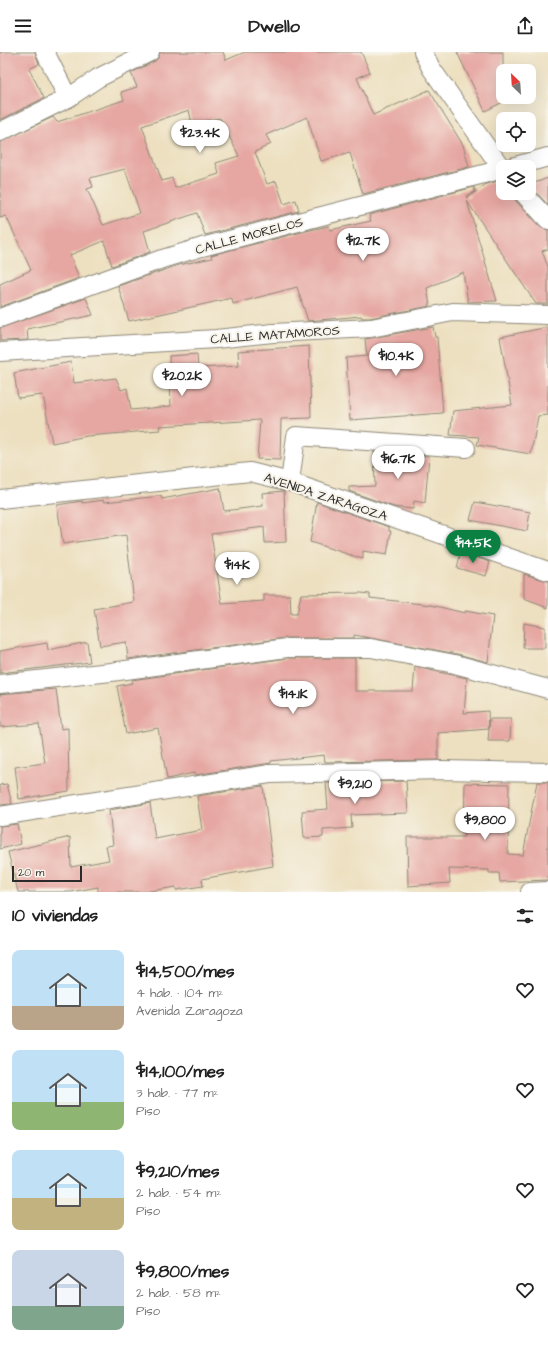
<!DOCTYPE html>
<html lang="es">
<meta charset="utf-8">
<style>
body{margin:0;font-family:"Architects Daughter",sans-serif;background:#f2f2f2;color:#222;height:100vh;display:flex;flex-direction:column;font-size:15px;white-space:nowrap}
*{box-sizing:border-box;margin:0}
p{font-size:13px;color:#767676}
.icon{flex:none;width:22px;height:22px;fill:none;stroke:currentColor;stroke-width:2;stroke-linecap:round;stroke-linejoin:round}
.map{position:relative;height:840px;overflow:hidden}
.panel{display:flex;flex-direction:column;background:#fff;flex:1}
.panel>*{flex:none}
.needle{width:26px;rotate:335deg}
.buttons{position:absolute;left:496px;top:12px;display:grid;gap:8px}
.buttons a{display:grid;place-items:center;width:40px;height:40px;border-radius:8px;background:#fff;box-shadow:0 4px 16px #0002;font-size:20px}
.scale{position:absolute;left:12px;bottom:10px;width:70px;box-sizing:border-box;padding-left:4px;border:2px solid #2b2b2b;border-top:0;font-size:11px;line-height:14px;white-space:nowrap;color:#2b2b2b;-webkit-text-stroke:3px #f7f3e8;paint-order:stroke}
.price{position:absolute;translate:-50% -34px;padding:0 9px;border-radius:14px;background:#fff;color:#222;font-size:13px;line-height:26px;filter:drop-shadow(0 1px 2px #0008)}
.price::after{content:'';position:absolute;left:50%;top:24px;width:12px;height:9px;margin-left:-6px;background:inherit;clip-path:polygon(0 0,100% 0,50% 100%)}
.price.current{background:#0b8043;color:#fff}
ul{padding:0;list-style:none}
li{display:flex;align-items:center;gap:12px;height:100px;padding:0 12px}
li span{display:grid;place-items:center;flex:none;width:112px;height:80px;border-radius:8px;color:#555}
li>.icon{margin-inline-start:auto}
span .icon{width:48px;height:48px;fill:#fffc;stroke-width:1}
li b{font-size:17px}
h2{display:flex;justify-content:space-between;align-items:center;height:48px;padding:0 12px;font-size:17px}
header{display:flex;justify-content:space-between;align-items:center;height:52px;padding:0 12px;background:#fff;font-size:18px;font-weight:700}
.map>svg:first-child{display:block}
.building{fill:#e6a6a1;fill-rule:evenodd}
.lines{fill:none;stroke-linecap:round;stroke-linejoin:round}
.street-casing{stroke:#8c8676;stroke-width:20}
.street{stroke:#fff;stroke-width:18}
.labels{text-anchor:middle;stroke-width:4;stroke-linejoin:round;paint-order:stroke}
.street-label{font-size:13px;fill:#2b2b2b;stroke:#f7f3e8}
</style>
<header><svg class="icon" aria-label="menu" viewBox="0 0 24 24"><path d="M4 6h16M4 12h16M4 18h16"/></svg>Dwello<svg class="icon" aria-label="share" viewBox="0 0 24 24"><path d="M12 15V3M7 8l5-5 5 5M5 13v7h14v-7"/></svg></header>
<div class="map">
<svg width="548" height="840" viewBox="0 0 548 840">
<rect width="100%" height="100%" fill="#f7f3e8"/>
<filter id="ink" filterUnits="userSpaceOnUse"><feTurbulence type="fractalNoise" baseFrequency=".025" numOctaves="2"/><feDisplacementMap in="SourceGraphic" scale="8" xChannelSelector="R" yChannelSelector="G"/><feConvolveMatrix kernelMatrix="1 2 1 2 8 2 1 2 1" color-interpolation-filters="sRGB"/></filter>
<filter id="wash" filterUnits="userSpaceOnUse"><feTurbulence type="fractalNoise" baseFrequency=".012" numOctaves="4" result="noise"/><feDisplacementMap in="SourceGraphic" scale="16" xChannelSelector="R" yChannelSelector="G"/><feGaussianBlur stdDeviation="0.9" result="paint"/><feColorMatrix in="noise" values="0 0 0 0 0 0 0 0 0 0 0 0 0 0 0 0 0 1.4 0 .05"/><feComposite in="paint" operator="in"/></filter>
<g filter="url(#wash)">
<rect width="100%" height="100%" fill="#ede0c0"/>
<g id="blocks">
<g class="building">
<path d="M0,0h35l4,12 -10,5 15,29 -44,22z"/>
<path d="M160,0h63l3,8 19,-8h116l9,20 -13,6 16,37 56,-25 34,55 6,22 -106,27 -13,-41 -29,8 -14,-44 -41,18 5,9 -16,8 12,32 9,-3 8,23 12,-4 3,11 -94,24 -8,-22 -53,18 6,21 -38,14 -8,-25 -34,14 9,23 -79,29v-23l31,-14 -25,-54 -6,2v-76l53,-25 4,5 67,-22 -3,-8 16,-5 -6,-14 24,-12 4,-4zM189,58l3,14 28,-6 19,38 -23,7 3,11 -44,14 -3,-10 -10,3 -20,-55zM125,117l15,44 -37,12 -16,-36 6,-2 -3,-9z"/>
<path d="M457,0h46v50l-18,9z"/>
<path d="M548,126v27l-19,-20z"/>
<path d="M502,128l1,14 10,-1 2,7 25,27 8,3v19l-6,2 6,16v37h-12l-69,-103 30,100 -29,1 -5,-30 -36,16 3,18 -60,12h-8l-1,-2 -53,5 -11,-34 -64,17 -1,-6 -103,23 -11,-35 61,-21 33,-7 -1,-3 95,-24 23,-5 1,4 41,-9 -2,-6 105,-28 1,5 -9,4 1,2 19,-14z"/>
<path d="M86,246l7,17 -66,14 1,11 -28,1v-13z"/>
<path d="M433,275l2,10h2l6,76 -93,7 -4,-62 21,-2 -2,-17z"/>
<path d="M548,275v88l-10,1 -7,38 -54,-9 2,-8 -29,-2 3,-24 59,-6 -12,-68z"/>
<path d="M309,294l2,72 -30,1 -1,41 -23,-1 3,-39 -101,6 1,4 -73,6 -35,7 -9,-48 -25,3 -4,-25 57,-11 3,21 42,-5 5,12 6,-2 4,22 40,-4 -2,-50 28,-2 1,14 41,-2 -1,-15z"/>
<path d="M374,400l55,4 -4,47 -11,-2 -1,8 -19,-2 -45,-16v-4l26,-1z"/>
<path d="M220,436l4,23 39,-5 -1,-13 22,-2 2,51 -21,1 -1,-16 -53,7 11,70 42,-3v-6h26l1,19h6l4,-20 60,-1 9,1v4l61,7 34,8v-2l28,5 -5,46 -31,-8 -103,-19v3h-68l-158,21 -2,-17 -26,4 -6,-37 40,-7 -8,-67 -63,9 -6,-39 25,-4v2l22,-3v2l57,-6 1,3z"/>
<path d="M317,450l72,25v4h2l-4,24 -24,-4v8l-53,-17z"/>
<path d="M475,450l55,10 -3,19 -57,-11z"/>
<path d="M461,500l29,10 -4,14 -29,-8z"/>
<path d="M524,522l24,7v27l-24,-9z"/>
<path d="M524,571l21,4v21h-22z"/>
<path d="M87,590l3,20 -90,11v-22l47,-8 1,7z"/>
<path d="M288,606h67v33h58l2,-24 52,11 -3,35 24,-2 1,18 -51,4v27l-113,2 -1,-7 -53,6v2l-76,12 -1,-2 -27,6 -9,-51 -32,6 -9,-48 15,-3 -1,-3z"/>
<path d="M56,637l5,40 7,-1 1,63 -50,8 -4,-32 30,-4 -6,-39 -39,3v-33z"/>
<path d="M490,667h21l-1,22h-22z"/>
<path d="M406,729l2,32 -57,2 1,13 -29,2v7l-19,1 -2,-27 26,-2 -2,-26z"/>
<path d="M537,730h11v98l-48,2 -1,-9h-10v-3l-40,-1 1,14 -42,3 -1,-49h57l1,-54 44,1 -1,70 15,1z"/>
<path d="M7,732l5,20 -12,1v-20z"/>
<path d="M263,734l10,80 -71,13 1,7 -27,4v-3l-33,5h-45v-5l-27,5h-53l-10,-40 62,-15 1,30 38,-7 -3,-14 7,-1 -4,-35 41,-7 5,36 47,-9 -5,-34z"/>
<path d="M17,772l4,20 -21,5v-23z"/>
</g>
</g>
</g>
<g filter="url(#ink)">
<use href="#blocks" fill-opacity="0" stroke="#8c8676" stroke-width="1"/>
<g class="lines">
<defs>
<g id="street">
<path d="M45,0l23,46"/>
<path d="M423,0l8,16 72,102"/>
<path d="M0,80l68,-34 30,-20 52,-26"/>
<path d="M512,115l36,-10"/>
<path d="M523,141l25,27"/>
<path d="M0,266l162,-59 40,-12 301,-78"/>
<path d="M0,300l216,-13 57,-6 98,-5 82,-16 95,3"/>
<path d="M290,430l6,-46 170,12"/>
<path d="M0,447l250,-27 40,10 258,89"/>
<path d="M0,632l111,-12 176,-24h84l84,16 93,25"/>
<path d="M0,764l270,-42 172,-4 106,2"/>
<path d="M530,840l18,-1"/>
</g>
</defs>
<use href="#street" class="street-casing"/>
<use href="#street" class="street"/>
</g>
</g>
<g class="labels">
<g class="street-label">
<text transform="translate(249 183) rotate(-15)" y="5">CALLE MORELOS</text>
<text transform="translate(275 282) rotate(-4)" y="5">CALLE MATAMOROS</text>
<text transform="translate(326 444) rotate(18)" y="5">AVENIDA ZARAGOZA</text>
</g>
</g>
</svg>
<div class="buttons">
<a><svg class="needle" viewBox="-14 -14 28 28"><path d="M0-13l5 13h-10z" fill="#e53935"/><path d="M0 13l5-13h-10z" fill="#767676"/></svg></a>
<a><svg class="icon" aria-label="locate" viewBox="0 0 24 24"><circle cx="12" cy="12" r="6"/><path d="M12 2v4M12 18v4M2 12h4M18 12h4"/></svg></a>
<a><svg class="icon" aria-label="layers" viewBox="0 0 24 24"><path d="M12 4l9 5-9 5-9-5zM3 14l9 5 9-5"/></svg></a>
</div>
<div class="scale">20 m</div>
<b class="price" style="left:200px;top:102px">$23.4K</b>
<b class="price" style="left:363px;top:210px">$12.7K</b>
<b class="price" style="left:396px;top:325px">$10.4K</b>
<b class="price" style="left:182px;top:345px">$20.2K</b>
<b class="price" style="left:398px;top:428px">$16.7K</b>
<b class="price current" style="left:473px;top:512px">$14.5K</b>
<b class="price" style="left:237px;top:534px">$14K</b>
<b class="price" style="left:293px;top:663px">$14.1K</b>
<b class="price" style="left:355px;top:753px">$9,210</b>
<b class="price" style="left:485px;top:789px">$9,800</b>
</div>
<section class="panel">
<h2>10 viviendas<svg class="icon" aria-label="filters" viewBox="0 0 24 24"><path d="M4 7h16M4 17h16"/><circle cx="9" cy="7" r="2"/><circle cx="15" cy="17" r="2"/></svg></h2>
<ul>
<li><span style="background:linear-gradient(#bfe0f5 70%,#b9a48a 0)"><svg class="icon" aria-label="home" viewBox="0 0 24 24"><path d="M3 11l9-7 9 7M6 9v11h12V9"/></svg></span><div><b>$14,500/mes</b><p>4 hab. · 104 m²</p><p>Avenida Zaragoza</p></div><svg class="icon" aria-label="heart" viewBox="0 0 24 24"><path d="M12 20l-8-8c-3-5 5-10 8-4 3-6 11-1 8 4z"/></svg></li>
<li><span style="background:linear-gradient(#bfe0f5 65%,#8fb573 0)"><svg class="icon" aria-label="home" viewBox="0 0 24 24"><path d="M3 11l9-7 9 7M6 9v11h12V9"/></svg></span><div><b>$14,100/mes</b><p>3 hab. · 77 m²</p><p>Piso</p></div><svg class="icon" aria-label="heart" viewBox="0 0 24 24"><path d="M12 20l-8-8c-3-5 5-10 8-4 3-6 11-1 8 4z"/></svg></li>
<li><span style="background:linear-gradient(#bfe0f5 60%,#c2b280 0)"><svg class="icon" aria-label="home" viewBox="0 0 24 24"><path d="M3 11l9-7 9 7M6 9v11h12V9"/></svg></span><div><b>$9,210/mes</b><p>2 hab. · 54 m²</p><p>Piso</p></div><svg class="icon" aria-label="heart" viewBox="0 0 24 24"><path d="M12 20l-8-8c-3-5 5-10 8-4 3-6 11-1 8 4z"/></svg></li>
<li><span style="background:linear-gradient(#c9d6e8 70%,#7fa58c 0)"><svg class="icon" aria-label="home" viewBox="0 0 24 24"><path d="M3 11l9-7 9 7M6 9v11h12V9"/></svg></span><div><b>$9,800/mes</b><p>2 hab. · 58 m²</p><p>Piso</p></div><svg class="icon" aria-label="heart" viewBox="0 0 24 24"><path d="M12 20l-8-8c-3-5 5-10 8-4 3-6 11-1 8 4z"/></svg></li>
</ul>
</section>
